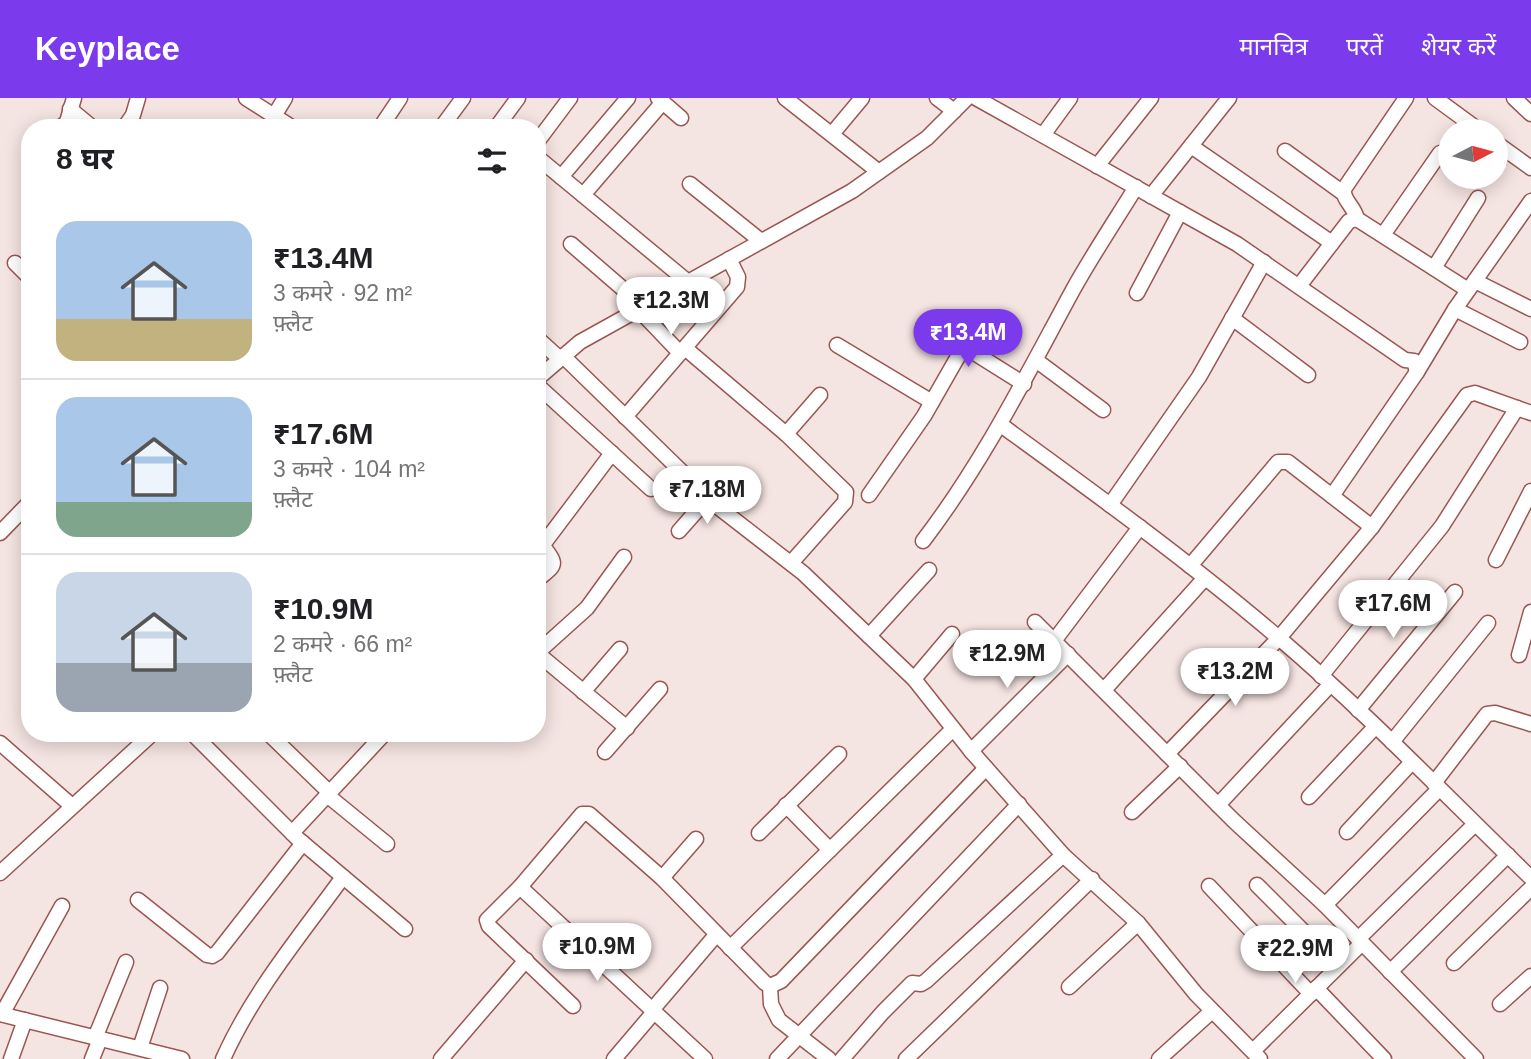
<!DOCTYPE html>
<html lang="hi">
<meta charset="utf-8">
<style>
body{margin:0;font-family:Arial,"Noto Sans Devanagari",sans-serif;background:#f6f6f6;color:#202124;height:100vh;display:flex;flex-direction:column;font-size:26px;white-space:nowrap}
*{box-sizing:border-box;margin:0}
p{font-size:23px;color:#757577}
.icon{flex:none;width:38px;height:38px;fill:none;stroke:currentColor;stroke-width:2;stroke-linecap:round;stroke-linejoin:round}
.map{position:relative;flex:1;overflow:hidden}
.details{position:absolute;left:21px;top:21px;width:525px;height:623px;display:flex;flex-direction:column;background:#fff;border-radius:28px;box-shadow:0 4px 18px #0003}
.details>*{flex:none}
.needle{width:46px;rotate:84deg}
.tools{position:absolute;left:1438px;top:21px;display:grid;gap:14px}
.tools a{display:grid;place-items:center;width:70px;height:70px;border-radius:50%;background:#fff;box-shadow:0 4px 18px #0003;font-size:35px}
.price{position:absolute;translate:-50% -60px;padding:0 16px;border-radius:24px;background:#fff;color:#222;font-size:23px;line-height:46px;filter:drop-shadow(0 2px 4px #0008)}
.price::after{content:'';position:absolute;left:50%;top:42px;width:21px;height:16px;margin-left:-10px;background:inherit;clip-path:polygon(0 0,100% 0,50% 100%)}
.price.selected{background:#7c3aed;color:#fff}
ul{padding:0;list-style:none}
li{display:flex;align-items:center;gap:21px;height:175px;padding:0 35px}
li+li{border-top:2px solid #e0e0e0}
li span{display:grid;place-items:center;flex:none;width:196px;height:140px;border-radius:21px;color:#555}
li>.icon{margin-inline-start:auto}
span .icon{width:84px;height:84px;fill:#fffc;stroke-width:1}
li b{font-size:30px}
h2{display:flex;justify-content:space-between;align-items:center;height:84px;padding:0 35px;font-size:30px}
header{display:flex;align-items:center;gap:42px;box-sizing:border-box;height:98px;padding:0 35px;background:#7c3aed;color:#fff}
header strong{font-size:33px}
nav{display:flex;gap:38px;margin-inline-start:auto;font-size:24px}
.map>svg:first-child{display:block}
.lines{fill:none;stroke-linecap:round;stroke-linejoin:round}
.street-casing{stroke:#9a5652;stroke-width:17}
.street{stroke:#fff;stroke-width:14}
</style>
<header>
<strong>Keyplace</strong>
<nav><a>मानचित्र</a><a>परतें</a><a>शेयर करें</a></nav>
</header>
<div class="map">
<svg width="1531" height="961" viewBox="0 0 1531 961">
<rect width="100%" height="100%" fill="#f4e4e2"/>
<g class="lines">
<defs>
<g id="street">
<path d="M246,0l47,30"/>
<path d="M658,0l23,20"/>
<path d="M785,0l94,74"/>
<path d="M937,0l17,13"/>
<path d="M976,0l261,146 168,116 9,1 3,11 38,-63 76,-108"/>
<path d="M1435,0l45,33"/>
<path d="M1514,0l17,16"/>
<path d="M70,11l23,19"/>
<path d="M274,18l11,-18"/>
<path d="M60,30l7,-6 7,-24"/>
<path d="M124,30l9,-13 5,-17"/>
<path d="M380,30l20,-30"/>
<path d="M441,30l22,-30"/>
<path d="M496,30l22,-30"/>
<path d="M832,36l30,-36"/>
<path d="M1043,37l27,-37"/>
<path d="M537,44l33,-44"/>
<path d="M1496,45l35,25"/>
<path d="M1191,48l141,97"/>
<path d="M1285,53l58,42"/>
<path d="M537,59l151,125"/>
<path d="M1097,68l54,-68"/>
<path d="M561,79l67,-79"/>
<path d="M690,86l71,57"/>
<path d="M583,97l80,-93"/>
<path d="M1151,98l78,-98"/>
<path d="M1357,121c-2,-12 -15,-19 -13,-30l62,-91"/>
<path d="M1383,137l57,-82"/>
<path d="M571,146l73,63"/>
<path d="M15,165l15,15"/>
<path d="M1434,170l44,-70"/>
<path d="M1475,183l56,28"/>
<path d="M1299,188l50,-65 8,-2 111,71"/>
<path d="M1137,195l43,-81"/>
<path d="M638,211l42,44"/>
<path d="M1455,211l65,33"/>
<path d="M1232,220l76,57"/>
<path d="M930,227l94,59"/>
<path d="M537,240l23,21"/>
<path d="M837,247l95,57"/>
<path d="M685,250l101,86 60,58 -1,10 -54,61"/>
<path d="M563,258l155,151 85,66 111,106 57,72 92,104 75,68 58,71 64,65"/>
<path d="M1037,263l66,49"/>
<path d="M537,281l43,-37 272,-151 75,-53 40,-40"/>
<path d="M537,287l114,104"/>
<path d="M625,319l112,-130 1,-10 -9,-18"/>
<path d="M1001,327c95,69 190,138 279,214 88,75 168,159 251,239"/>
<path d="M786,336l34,-39"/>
<path d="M869,397l55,-79 40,-70"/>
<path d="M1332,398l85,-124"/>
<path d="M1110,407l89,-128 65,-115"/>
<path d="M679,433l29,-33"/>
<path d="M0,435l30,-31"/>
<path d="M923,443c61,-80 103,-165 151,-253 19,-34 41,-67 62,-101"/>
<path d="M1496,462l35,-69"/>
<path d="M1190,468l88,-104h10l84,65"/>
<path d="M537,482c19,-16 21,-14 6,-34l2,-4 67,-89"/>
<path d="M1035,524l199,199 91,84 151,154"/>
<path d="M869,538l60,-66"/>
<path d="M1054,543l86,-114"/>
<path d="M537,555l50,-45 37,-51"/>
<path d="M537,555l90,75"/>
<path d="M1519,557l12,-43"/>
<path d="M1321,578l121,-150 75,-118"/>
<path d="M914,581l38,-45"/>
<path d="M1104,592l101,-112"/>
<path d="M583,594l37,-43"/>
<path d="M1358,612l97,-118"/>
<path d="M192,635l105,105 108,91"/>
<path d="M268,635l61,59"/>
<path d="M1392,644l96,-119"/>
<path d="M0,645l72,63"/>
<path d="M971,653l97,-97"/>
<path d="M605,654l55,-63"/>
<path d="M1167,656l112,-116 93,-111 95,-132 8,-2 56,20"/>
<path d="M1434,685l53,-69 8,-1 36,11"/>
<path d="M327,697l60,49"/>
<path d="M1309,699l66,-70"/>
<path d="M786,707l44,45"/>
<path d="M1218,707l112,-120"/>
<path d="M1132,714l48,-46"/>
<path d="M1347,734l65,-70"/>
<path d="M292,735l93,-100"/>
<path d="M759,735l80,-79"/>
<path d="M0,775l153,-140"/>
<path d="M662,780l34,-39"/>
<path d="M1257,787l81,81"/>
<path d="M1209,788l102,108"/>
<path d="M520,789l185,172"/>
<path d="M138,802l69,55 5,1 5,-3 86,-110"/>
<path d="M1325,807l114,-116"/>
<path d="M1358,841l117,-115"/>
<path d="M730,850l223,-219"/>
<path d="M1454,865l77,-75"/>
<path d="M1390,874l118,-117"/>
<path d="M770,888l1,18 8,16 50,39"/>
<path d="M1069,889l69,-64"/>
<path d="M1316,890l68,71"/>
<path d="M1500,906l31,-28"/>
<path d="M573,908l-84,-80 -2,-6 33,-33 62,-73h7l73,64 103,105 5,3 11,-5 205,-213"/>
<path d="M652,912l64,-75"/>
<path d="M0,916l182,45"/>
<path d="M2,916l60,-108"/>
<path d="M95,940l31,-76"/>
<path d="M140,950l20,-60"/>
<path d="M1253,953l109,-108"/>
<path d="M11,961l14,-39"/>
<path d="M92,961l8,-20"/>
<path d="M223,961c30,-67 77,-123 120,-182"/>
<path d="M441,961l85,-99"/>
<path d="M614,961l40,-47"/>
<path d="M777,961l242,-255"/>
<path d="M842,961l41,-47 29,-29 9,1 5,-3 137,-126"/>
<path d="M906,961l186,-180"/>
<path d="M1159,961l53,-48"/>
</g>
</defs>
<use href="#street" class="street-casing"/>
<use href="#street" class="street"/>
</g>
</svg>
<div class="tools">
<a><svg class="needle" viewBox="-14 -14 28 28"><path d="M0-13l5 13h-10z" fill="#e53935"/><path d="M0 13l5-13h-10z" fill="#757577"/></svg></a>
</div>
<b class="price" style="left:671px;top:239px">₹12.3M</b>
<b class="price selected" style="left:968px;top:271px">₹13.4M</b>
<b class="price" style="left:707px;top:428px">₹7.18M</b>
<b class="price" style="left:1393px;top:542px">₹17.6M</b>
<b class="price" style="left:1007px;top:592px">₹12.9M</b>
<b class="price" style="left:1235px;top:610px">₹13.2M</b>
<b class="price" style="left:597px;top:885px">₹10.9M</b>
<b class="price" style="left:1295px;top:887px">₹22.9M</b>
<section class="details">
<h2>8 घर<svg class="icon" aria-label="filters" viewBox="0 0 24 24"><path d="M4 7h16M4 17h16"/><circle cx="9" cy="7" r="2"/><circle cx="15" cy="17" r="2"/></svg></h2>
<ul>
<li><span style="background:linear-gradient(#a9c7e8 70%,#c2b280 0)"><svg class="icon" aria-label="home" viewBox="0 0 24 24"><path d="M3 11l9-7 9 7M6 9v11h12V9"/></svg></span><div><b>₹13.4M</b><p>3 कमरे · 92 m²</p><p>फ़्लैट</p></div></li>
<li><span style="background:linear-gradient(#a9c7e8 75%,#7fa58c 0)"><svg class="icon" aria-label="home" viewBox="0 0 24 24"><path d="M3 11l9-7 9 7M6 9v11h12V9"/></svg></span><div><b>₹17.6M</b><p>3 कमरे · 104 m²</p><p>फ़्लैट</p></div></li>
<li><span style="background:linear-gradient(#c9d6e8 65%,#9aa5b1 0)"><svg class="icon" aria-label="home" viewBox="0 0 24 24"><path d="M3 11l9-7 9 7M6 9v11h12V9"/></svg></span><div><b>₹10.9M</b><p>2 कमरे · 66 m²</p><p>फ़्लैट</p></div></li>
</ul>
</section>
</div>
